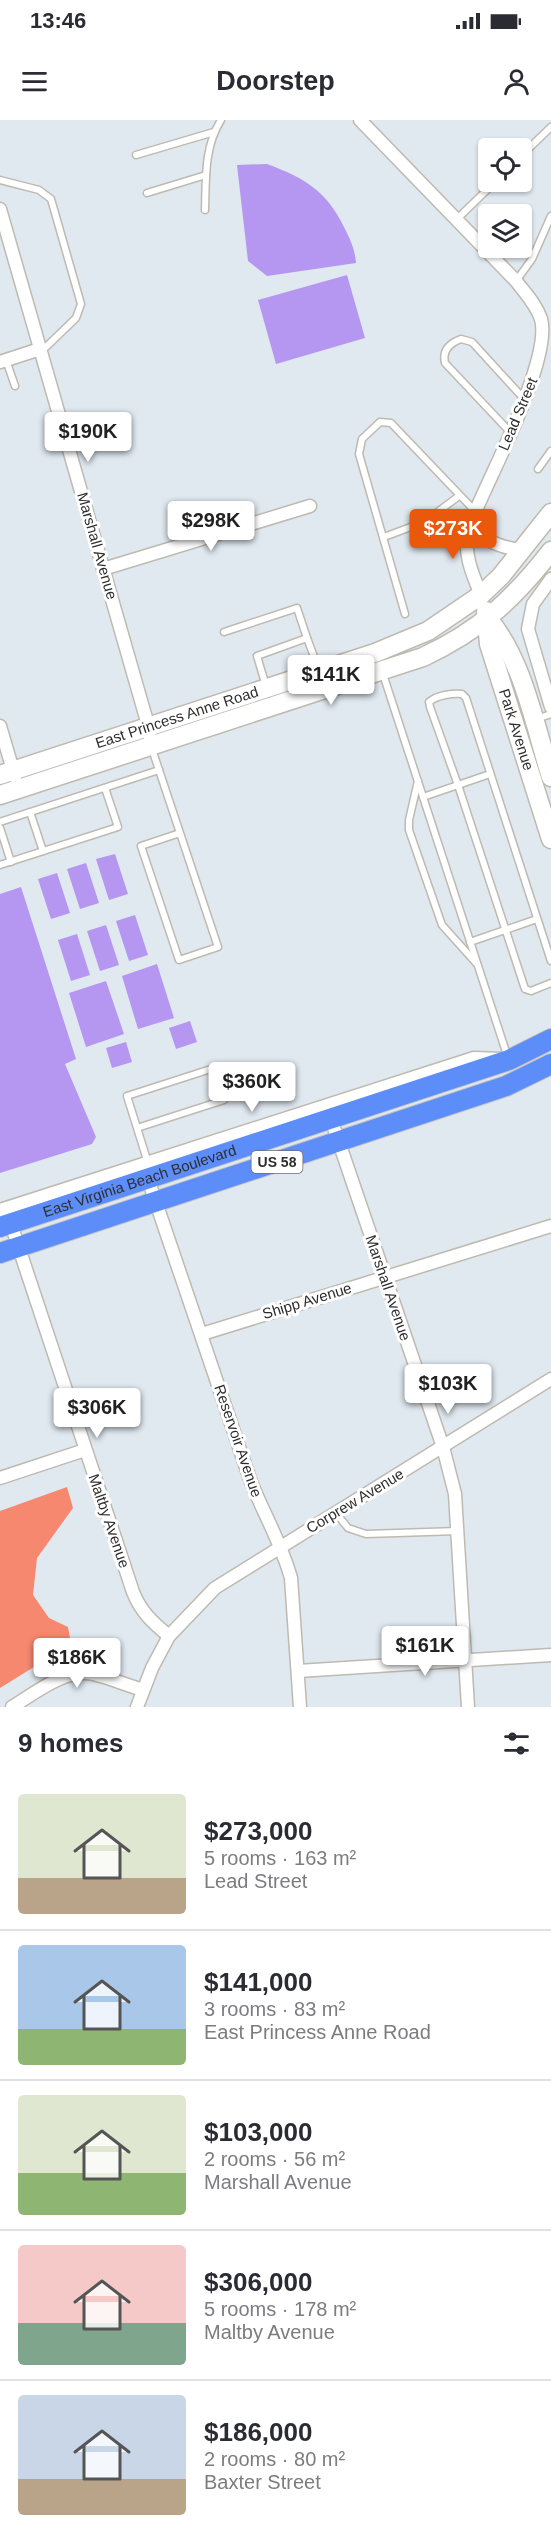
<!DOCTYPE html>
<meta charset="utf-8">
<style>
body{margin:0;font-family:Arial,sans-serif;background:#f7f7f7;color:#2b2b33;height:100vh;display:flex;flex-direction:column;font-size:22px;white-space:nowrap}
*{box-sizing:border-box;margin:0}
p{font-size:20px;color:#7c7c81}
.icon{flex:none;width:33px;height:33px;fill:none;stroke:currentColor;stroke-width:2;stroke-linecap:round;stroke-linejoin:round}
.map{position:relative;height:1587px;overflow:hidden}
.panel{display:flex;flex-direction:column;background:#fff;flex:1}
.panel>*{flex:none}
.tools{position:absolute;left:478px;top:18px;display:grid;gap:12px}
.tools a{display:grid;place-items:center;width:54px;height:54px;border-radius:6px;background:#fff;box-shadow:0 2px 4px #0004;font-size:30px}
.price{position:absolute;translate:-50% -51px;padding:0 14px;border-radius:6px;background:#fff;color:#222;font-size:20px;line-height:39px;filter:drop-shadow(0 2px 3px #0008)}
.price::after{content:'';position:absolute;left:50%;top:36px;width:18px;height:14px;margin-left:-9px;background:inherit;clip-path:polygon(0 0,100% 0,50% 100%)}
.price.active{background:#ea580c;color:#fff}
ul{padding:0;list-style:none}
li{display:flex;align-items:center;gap:18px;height:150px;padding:0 18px}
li+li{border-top:2px solid #e1e1e2}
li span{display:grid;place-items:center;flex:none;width:168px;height:120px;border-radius:6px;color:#555}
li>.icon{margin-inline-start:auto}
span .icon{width:72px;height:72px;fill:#fffc;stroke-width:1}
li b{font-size:26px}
h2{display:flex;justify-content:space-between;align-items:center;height:72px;padding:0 18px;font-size:26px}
.status{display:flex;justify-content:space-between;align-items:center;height:42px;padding:0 30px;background:#fff;direction:ltr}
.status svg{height:16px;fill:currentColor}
header{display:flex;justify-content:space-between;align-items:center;height:78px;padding:0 18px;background:#fff;font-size:27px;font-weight:600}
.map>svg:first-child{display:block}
.pitch{fill:#b596f0}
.water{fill:#f6886f}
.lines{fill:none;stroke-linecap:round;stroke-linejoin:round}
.service-casing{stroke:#bebab0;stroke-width:9}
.minor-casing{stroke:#bebab0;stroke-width:15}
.secondary-casing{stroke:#bebab0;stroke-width:21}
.primary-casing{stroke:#c4c4c4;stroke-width:22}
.service{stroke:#fff;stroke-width:6}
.minor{stroke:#fff;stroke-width:12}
.secondary{stroke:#fff;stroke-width:18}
.primary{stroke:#5c8df9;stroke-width:20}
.labels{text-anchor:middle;stroke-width:6;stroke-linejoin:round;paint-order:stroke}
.shield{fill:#fff;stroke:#6d6d6d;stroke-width:1.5}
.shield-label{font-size:14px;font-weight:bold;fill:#2e2e2e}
.street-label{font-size:15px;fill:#2e2e2e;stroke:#fff}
</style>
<div class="status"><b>13:46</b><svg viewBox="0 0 49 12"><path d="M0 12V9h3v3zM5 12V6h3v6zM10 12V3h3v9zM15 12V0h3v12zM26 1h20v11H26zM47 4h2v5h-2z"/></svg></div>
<header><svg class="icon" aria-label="menu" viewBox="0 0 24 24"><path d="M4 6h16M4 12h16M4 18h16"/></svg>Doorstep<svg class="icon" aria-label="person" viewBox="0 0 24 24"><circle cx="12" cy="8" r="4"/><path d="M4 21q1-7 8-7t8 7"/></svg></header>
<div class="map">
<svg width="551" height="1587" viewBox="0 0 551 1587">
<rect width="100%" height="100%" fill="#e0e8f0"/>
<g class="pitch">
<path d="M267,44c37,14 59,26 77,63 6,12 11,22 12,36l-89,13 -19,-15 -11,-96z"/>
<path d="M347,155l18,63 -89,26 -18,-64z"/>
<path d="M115,734l13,40 -19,6 -13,-41z"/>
<path d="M86,743l13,40 -19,6 -13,-40z"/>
<path d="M57,753l13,40 -19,6 -13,-40z"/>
<path d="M21,767l55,172 -11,5 31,73 -4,7 -92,29v-279z"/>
<path d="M135,795l13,40 -19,6 -13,-40z"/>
<path d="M106,805l13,40 -19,6 -13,-40z"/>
<path d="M77,814l13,41 -19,6 -13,-41z"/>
<path d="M157,844l17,54 -36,11 -16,-53z"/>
<path d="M106,861l18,53 -38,13 -17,-54z"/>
<path d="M190,901l7,21 -21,7 -7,-21z"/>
<path d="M126,922l6,20 -20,6 -6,-20z"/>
</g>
<path class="water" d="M67,1367l6,21 -36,50 -4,37 16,23 19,9 3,17 -71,44v-177z"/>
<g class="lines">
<defs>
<g id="service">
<path d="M136,35l78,-23"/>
<path d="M522,35l29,-28"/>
<path d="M0,60l39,10 12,9 30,105 -5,14 -30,29 -6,2"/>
<path d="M147,73l59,-18"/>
<path d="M205,90c1,-31 -1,-63 16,-90"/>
<path d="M457,99l38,-37"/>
<path d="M516,161l16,-22 19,-43"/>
<path d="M6,240l9,26"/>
<path d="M511,313l-66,-70c-3,-13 5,-20 16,-24l11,3 53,58"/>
<path d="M538,349l13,-18"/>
<path d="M384,417l40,-15 35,-26"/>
<path d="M405,494l-46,-160 3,-15 18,-17 11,1 85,89"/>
<path d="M224,512l73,-24 10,30"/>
<path d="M382,551l126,387"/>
<path d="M266,566l-9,-30 50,-18 12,32"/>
<path d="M536,599l15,-5"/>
<path d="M152,629l66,198 -39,13 -38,-114 39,-13"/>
<path d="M418,661l-9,39v10l33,95 35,39"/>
<path d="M423,677l67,-23"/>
<path d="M30,692l13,39"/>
<path d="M0,702l159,-52"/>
<path d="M0,708l11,34"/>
<path d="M0,745l118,-38 -13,-39"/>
<path d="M470,822l67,-23"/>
<path d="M551,841l-85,-263 -4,-4c-9,-1 -25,1 -33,8l1,5 28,78 67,204 6,2 20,-8"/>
<path d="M137,1008l87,-28 -10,-32 -87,28 21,67"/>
<path d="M336,1393l12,15 18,6 92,-3"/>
</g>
<g id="minor">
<path d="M360,0l156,161c9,12 20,23 25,38 10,35 -40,136 -56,171 -7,16 -17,34 -18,52 -1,18 7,36 14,53"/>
<path d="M0,89l148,516 3,20"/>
<path d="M0,242l40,-13"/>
<path d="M472,402c9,19 31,26 50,28"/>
<path d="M103,449l207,-63"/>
<path d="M551,459l-18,25 -5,25 23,78"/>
<path d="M0,606l15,51"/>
<path d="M331,999l112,328 12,47 13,213"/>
<path d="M148,1059l103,303c13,32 31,63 40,96l9,129"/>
<path d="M0,1090l474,-152 28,1"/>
<path d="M11,1104l122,368c8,20 19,30 36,44"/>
<path d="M202,1214l349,-108"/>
<path d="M0,1358l85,-28"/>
<path d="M298,1551l253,-16"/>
<path d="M12,1587c23,-14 53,-39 81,-33 17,4 33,11 50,16"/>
<path d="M137,1587l15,-39 17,-32 46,-48 336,-209"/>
</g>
<g id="secondary">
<path id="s1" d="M486,491l3,33 62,195"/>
<path d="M488,499c35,40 47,108 63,158"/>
<path id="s2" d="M0,655l375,-122 53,-22 53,-36 20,-19 50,-63"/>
<path d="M0,675l423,-138c56,-26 91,-58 128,-106"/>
</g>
<g id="primary">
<path id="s3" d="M0,1107l509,-167 42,-21"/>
<path d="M0,1133l506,-167 45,-22"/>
</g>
</defs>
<use href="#service" class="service-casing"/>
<use href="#minor" class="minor-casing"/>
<use href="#secondary" class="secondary-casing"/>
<use href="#primary" class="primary-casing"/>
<use href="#service" class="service"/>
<use href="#minor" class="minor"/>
<use href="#secondary" class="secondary"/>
<use href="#primary" class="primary"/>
</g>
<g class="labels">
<rect class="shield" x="251.5" y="1031" width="51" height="22" rx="4.5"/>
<g class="shield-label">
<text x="277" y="1047">US 58</text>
</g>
<g class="street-label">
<text transform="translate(518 294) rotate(-67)" y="5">Lead Street</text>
<text transform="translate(97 426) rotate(74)" y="5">Marshall Avenue</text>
<text dy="5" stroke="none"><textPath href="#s2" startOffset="186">East Princess Anne Road</textPath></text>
<text dy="5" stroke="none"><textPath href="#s1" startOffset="123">Park Avenue</textPath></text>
<text dy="5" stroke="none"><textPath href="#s3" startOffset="147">East Virginia Beach Boulevard</textPath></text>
<text transform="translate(388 1168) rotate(71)" y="5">Marshall Avenue</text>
<text transform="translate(307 1181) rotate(-17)" y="5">Shipp Avenue</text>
<text transform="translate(238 1321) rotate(71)" y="5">Reservoir Avenue</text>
<text transform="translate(355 1381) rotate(-31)" y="5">Corprew Avenue</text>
<text transform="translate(109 1401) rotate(71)" y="5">Maltby Avenue</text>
</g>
</g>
</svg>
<div class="tools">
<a><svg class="icon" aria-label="locate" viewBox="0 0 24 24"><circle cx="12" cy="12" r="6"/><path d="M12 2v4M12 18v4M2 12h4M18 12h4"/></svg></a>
<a><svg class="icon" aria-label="layers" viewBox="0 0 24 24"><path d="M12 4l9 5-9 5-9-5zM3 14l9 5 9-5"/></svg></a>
</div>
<b class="price" style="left:88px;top:343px">$190K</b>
<b class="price" style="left:211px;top:432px">$298K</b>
<b class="price active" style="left:453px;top:440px">$273K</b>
<b class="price" style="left:331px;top:586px">$141K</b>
<b class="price" style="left:252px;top:993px">$360K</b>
<b class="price" style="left:448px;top:1295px">$103K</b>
<b class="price" style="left:97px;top:1319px">$306K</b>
<b class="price" style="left:425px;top:1557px">$161K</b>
<b class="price" style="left:77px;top:1569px">$186K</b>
</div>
<section class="panel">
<h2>9 homes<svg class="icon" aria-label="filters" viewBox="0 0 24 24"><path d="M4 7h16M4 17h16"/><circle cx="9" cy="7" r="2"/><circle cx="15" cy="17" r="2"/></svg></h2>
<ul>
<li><span style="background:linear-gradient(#dfe7d0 70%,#b9a48a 0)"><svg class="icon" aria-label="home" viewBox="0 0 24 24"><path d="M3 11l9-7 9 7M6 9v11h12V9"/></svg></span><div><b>$273,000</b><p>5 rooms · 163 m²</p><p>Lead Street</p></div></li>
<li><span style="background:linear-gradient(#a9c7e8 70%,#8fb573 0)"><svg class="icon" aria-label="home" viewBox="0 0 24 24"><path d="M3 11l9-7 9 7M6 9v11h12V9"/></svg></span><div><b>$141,000</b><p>3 rooms · 83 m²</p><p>East Princess Anne Road</p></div></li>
<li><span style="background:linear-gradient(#dfe7d0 65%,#8fb573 0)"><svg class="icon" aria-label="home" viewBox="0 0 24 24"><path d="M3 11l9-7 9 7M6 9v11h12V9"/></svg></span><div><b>$103,000</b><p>2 rooms · 56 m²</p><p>Marshall Avenue</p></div></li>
<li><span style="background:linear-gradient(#f6c9c9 65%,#7fa58c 0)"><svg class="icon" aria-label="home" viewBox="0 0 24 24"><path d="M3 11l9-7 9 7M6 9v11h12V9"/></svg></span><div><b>$306,000</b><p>5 rooms · 178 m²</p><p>Maltby Avenue</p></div></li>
<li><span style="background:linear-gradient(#c9d6e8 70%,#b9a48a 0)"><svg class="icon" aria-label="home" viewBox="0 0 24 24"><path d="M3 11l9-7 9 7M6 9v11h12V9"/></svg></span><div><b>$186,000</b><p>2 rooms · 80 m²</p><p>Baxter Street</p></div></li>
</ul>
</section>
